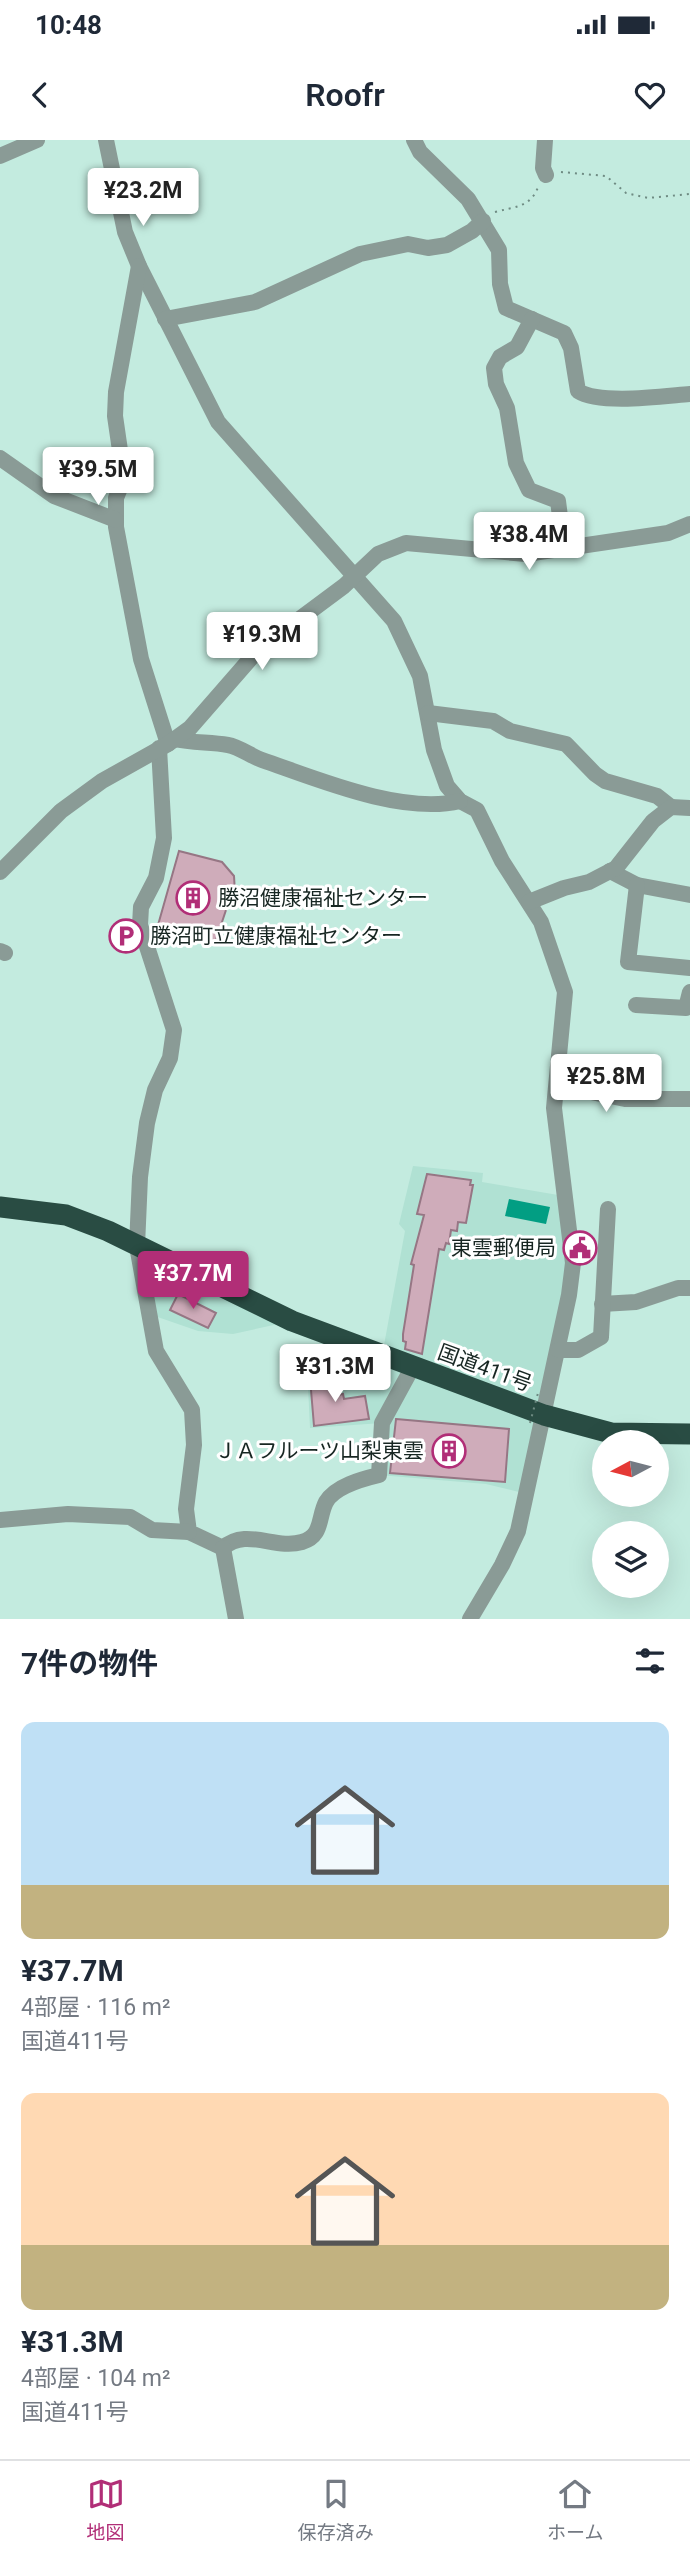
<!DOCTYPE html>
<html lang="ja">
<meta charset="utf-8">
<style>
body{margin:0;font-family:Roboto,"Noto Sans JP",sans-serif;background:#f2f2f3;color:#1f2937;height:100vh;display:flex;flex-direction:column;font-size:26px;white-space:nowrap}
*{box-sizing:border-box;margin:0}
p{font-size:23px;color:#747a83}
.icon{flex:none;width:38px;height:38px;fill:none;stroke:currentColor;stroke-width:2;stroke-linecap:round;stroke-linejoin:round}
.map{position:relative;height:1479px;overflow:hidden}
.side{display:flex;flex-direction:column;background:#fff;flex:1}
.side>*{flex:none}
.needle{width:46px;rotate:263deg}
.fabs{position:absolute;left:592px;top:1290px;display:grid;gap:14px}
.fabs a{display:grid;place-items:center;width:77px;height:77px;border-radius:50%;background:#fff;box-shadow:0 7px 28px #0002;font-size:35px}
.price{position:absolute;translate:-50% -60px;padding:0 16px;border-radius:7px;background:#fff;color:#222;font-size:23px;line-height:46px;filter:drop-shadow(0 2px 4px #0008)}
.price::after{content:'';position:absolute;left:50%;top:42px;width:21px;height:16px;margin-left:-10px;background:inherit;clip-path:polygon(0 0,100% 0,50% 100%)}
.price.active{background:#b12e77;color:#fff}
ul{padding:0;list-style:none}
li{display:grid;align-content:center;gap:14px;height:371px;padding:0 21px}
li span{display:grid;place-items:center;height:217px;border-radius:14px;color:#555}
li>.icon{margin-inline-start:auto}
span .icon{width:126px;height:126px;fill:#fffc;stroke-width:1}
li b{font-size:30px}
h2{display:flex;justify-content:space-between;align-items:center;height:84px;padding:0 21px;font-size:30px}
.status{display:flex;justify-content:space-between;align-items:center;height:49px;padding:0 35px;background:#fff;direction:ltr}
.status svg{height:19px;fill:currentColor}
header{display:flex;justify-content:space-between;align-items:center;height:91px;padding:0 21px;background:#fff;font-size:32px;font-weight:600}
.dock{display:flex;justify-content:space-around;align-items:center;height:98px;border-top:2px solid #e0e1e3;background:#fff;font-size:19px;color:#747a83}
.dock a{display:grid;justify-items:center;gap:4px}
.dock .active{color:#b12e77}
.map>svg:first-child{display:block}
.built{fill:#b0e1d3}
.water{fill:#029e83}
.building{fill:#cfacba;stroke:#967684;stroke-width:2}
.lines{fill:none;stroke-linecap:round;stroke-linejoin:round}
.path{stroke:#6f8b83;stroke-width:2;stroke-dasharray:2 5;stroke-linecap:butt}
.minor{stroke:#8a9b96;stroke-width:16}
.highway{stroke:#294c43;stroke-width:21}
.path-bridge{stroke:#6f8b83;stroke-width:2;stroke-dasharray:2 5;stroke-linecap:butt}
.labels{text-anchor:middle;stroke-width:6;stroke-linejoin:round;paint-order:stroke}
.poi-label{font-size:21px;fill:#172622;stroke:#fff;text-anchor:start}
.street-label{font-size:21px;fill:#172622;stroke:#fff}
</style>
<div class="status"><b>10:48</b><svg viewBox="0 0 49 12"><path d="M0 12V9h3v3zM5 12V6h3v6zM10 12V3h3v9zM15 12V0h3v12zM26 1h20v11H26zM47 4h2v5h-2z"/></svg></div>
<header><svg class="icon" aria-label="back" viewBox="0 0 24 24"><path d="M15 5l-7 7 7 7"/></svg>Roofr<svg class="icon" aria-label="heart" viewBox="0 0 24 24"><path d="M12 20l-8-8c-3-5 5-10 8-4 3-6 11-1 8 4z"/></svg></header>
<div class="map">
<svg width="690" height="1479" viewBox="0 0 690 1479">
<rect width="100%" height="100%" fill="#c3ebdf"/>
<g class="built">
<path d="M413,1026l70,7 -1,9 82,14 9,67 -46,231 -41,-10 -107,-9 3,-52 -72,5 -3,-62 43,7 11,-25 21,8 23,-125 -6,-7z"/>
<path d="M137,1106l155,75 -59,13 -35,-3 -49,-17z"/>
</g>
<path class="water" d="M509,1059l41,8 -4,17 -41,-8z"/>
<g class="building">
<path d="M179,711l43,11 12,14 1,17 -3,-1 -17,51 -57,-18z"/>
<path d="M427,1034l44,6 -1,5h3l-7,38 -8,-1 -1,9 -6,-1 -2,14 -3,-1 -2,7 -5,-1 -17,105 -17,-5 1,-7 -3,-1v-7l11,-69 -3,-1 13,-49 -7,-1z"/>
<path d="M178,1154l38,19 -8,15 -38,-18z"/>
<path d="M334,1236l3,19 6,-1 1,5 21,-3 4,23 -55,7 -4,-48z"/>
<path d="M396,1279l113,10 -4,53 -115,-9z"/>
</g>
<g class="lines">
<g class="path">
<path d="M561,32l45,4 20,17 22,5 42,-4"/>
<path d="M495,72c19,-5 36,-5 43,-25"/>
</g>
<g class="minor">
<path d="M106,0l19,92 14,34 79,156 176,199 26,55 14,74 13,36 13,15 17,9 25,51 39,61 24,70 -11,116 19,155 -4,32 -51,236 -16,34 -32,54"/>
<path d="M414,0l6,12 48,47 31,51 1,34 6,24 58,25 7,15 7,43c22,14 86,5 112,3"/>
<path d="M545,0l-2,28 3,7"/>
<path d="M0,16l37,-16"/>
<path d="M139,126l-23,126 -1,24 9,62 -8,20v29l25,132 27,85"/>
<path d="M165,179l90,-17 105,-48 48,-10 20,4 19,-3 25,-14 11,-10"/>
<path d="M532,179l-15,28 -17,10 -6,11 2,16 11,24 9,55 13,27 29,11 6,47"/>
<path d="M0,318l54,38 62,24"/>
<path d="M428,573l65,8 17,10 56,13 29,30 10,7 52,15 14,11"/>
<path d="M174,599c18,4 36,3 54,6 11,2 23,11 34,15 55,19 140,55 198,41"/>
<path d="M159,608l5,90 -8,40 -15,29 -1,18 34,105 -4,28 -15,32 -8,33 -7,54 -3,69 19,105 36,59 2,35 -8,64 3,23 34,16"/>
<path d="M610,731l27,14 53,10"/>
<path d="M0,732l61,-61 41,-30 66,-37 22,-16 68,-78 86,-64 34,-32 28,-11 120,11 142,-21 22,-9"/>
<path d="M637,745l-9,77 62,6"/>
<path d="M529,762l35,-14 25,-6 27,-14 37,-47 18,-14 19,1"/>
<path d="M0,811l5,2"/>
<path d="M636,865l50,3 4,-16"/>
<path d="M557,945l68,14h65"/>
<path d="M602,1164l34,-2 42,-14h12"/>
<path d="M558,1210h20l23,-13 7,-128"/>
<path d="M0,1380l68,-6 62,3 22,13 37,2"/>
<path d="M223,1408c23,-21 52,2 79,-6 21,-6 16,-25 24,-40 9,-16 36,-23 53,-27l3,-52 30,-55"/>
<path d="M223,1408l13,71"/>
</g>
<path class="highway" d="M0,1067l66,8 42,16 184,90 252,94 67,18 79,1"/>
<path class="path-bridge" d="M530,1283l8,-30"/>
</g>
<defs>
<symbol id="building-ring" viewBox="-11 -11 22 22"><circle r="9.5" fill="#fff" stroke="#b12e77" stroke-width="1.5"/><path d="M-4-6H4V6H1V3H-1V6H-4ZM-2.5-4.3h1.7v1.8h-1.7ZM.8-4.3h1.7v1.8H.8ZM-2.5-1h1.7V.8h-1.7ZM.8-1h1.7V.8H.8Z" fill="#b12e77"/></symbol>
<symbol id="parking-ring" viewBox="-11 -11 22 22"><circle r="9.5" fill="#fff" stroke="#b12e77" stroke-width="1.5"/><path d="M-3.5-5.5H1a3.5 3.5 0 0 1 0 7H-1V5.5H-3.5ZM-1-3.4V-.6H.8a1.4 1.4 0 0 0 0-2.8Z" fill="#b12e77"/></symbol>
<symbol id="civic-ring" viewBox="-11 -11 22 22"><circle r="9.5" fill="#fff" stroke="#b12e77" stroke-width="1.5"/><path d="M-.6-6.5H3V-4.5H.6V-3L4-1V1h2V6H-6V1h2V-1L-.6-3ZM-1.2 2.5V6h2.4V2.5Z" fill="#b12e77"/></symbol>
</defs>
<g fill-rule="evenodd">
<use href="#building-ring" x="174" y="739" width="38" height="38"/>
<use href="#parking-ring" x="107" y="777" width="38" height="38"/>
<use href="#civic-ring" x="561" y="1089" width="38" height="38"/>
<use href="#building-ring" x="430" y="1292" width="38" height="38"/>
</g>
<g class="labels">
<g class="poi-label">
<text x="218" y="765">勝沼健康福祉センター</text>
<text x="150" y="803">勝沼町立健康福祉センター</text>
<text x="556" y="1115" text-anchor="end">東雲郵便局</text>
<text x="424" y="1318" text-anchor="end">ＪＡフルーツ山梨東雲</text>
</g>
<g class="street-label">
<text transform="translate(485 1228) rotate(20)" y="7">国道411号</text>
</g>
</g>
</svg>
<div class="fabs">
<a><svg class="needle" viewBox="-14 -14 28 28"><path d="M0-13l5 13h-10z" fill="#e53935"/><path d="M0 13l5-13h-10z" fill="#747a83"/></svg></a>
<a><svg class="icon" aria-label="layers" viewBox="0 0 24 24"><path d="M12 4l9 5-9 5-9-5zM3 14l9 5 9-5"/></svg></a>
</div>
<b class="price" style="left:143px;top:88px">¥23.2M</b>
<b class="price" style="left:98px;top:367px">¥39.5M</b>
<b class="price" style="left:529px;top:432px">¥38.4M</b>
<b class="price" style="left:262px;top:532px">¥19.3M</b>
<b class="price" style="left:606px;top:974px">¥25.8M</b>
<b class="price active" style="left:193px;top:1171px">¥37.7M</b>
<b class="price" style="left:335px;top:1264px">¥31.3M</b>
</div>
<section class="side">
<h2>7件の物件<svg class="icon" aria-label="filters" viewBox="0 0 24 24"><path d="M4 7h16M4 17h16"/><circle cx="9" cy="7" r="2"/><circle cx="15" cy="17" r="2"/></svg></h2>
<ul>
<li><span style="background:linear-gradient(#bfe0f5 75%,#c2b280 0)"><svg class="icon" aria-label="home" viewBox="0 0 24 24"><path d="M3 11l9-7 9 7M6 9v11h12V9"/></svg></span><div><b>¥37.7M</b><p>4部屋 · 116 m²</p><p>国道411号</p></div></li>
<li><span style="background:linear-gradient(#ffd9b3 70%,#c2b280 0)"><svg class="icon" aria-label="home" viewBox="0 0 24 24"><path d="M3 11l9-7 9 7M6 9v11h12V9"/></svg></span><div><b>¥31.3M</b><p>4部屋 · 104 m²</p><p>国道411号</p></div></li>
</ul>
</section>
<nav class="dock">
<a class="active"><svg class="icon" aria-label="map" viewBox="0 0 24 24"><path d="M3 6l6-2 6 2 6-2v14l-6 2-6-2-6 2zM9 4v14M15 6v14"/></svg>地図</a>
<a><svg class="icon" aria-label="saved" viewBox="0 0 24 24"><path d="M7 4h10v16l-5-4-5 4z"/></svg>保存済み</a>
<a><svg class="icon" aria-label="home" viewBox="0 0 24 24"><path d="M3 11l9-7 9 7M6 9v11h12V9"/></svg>ホーム</a>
</nav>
